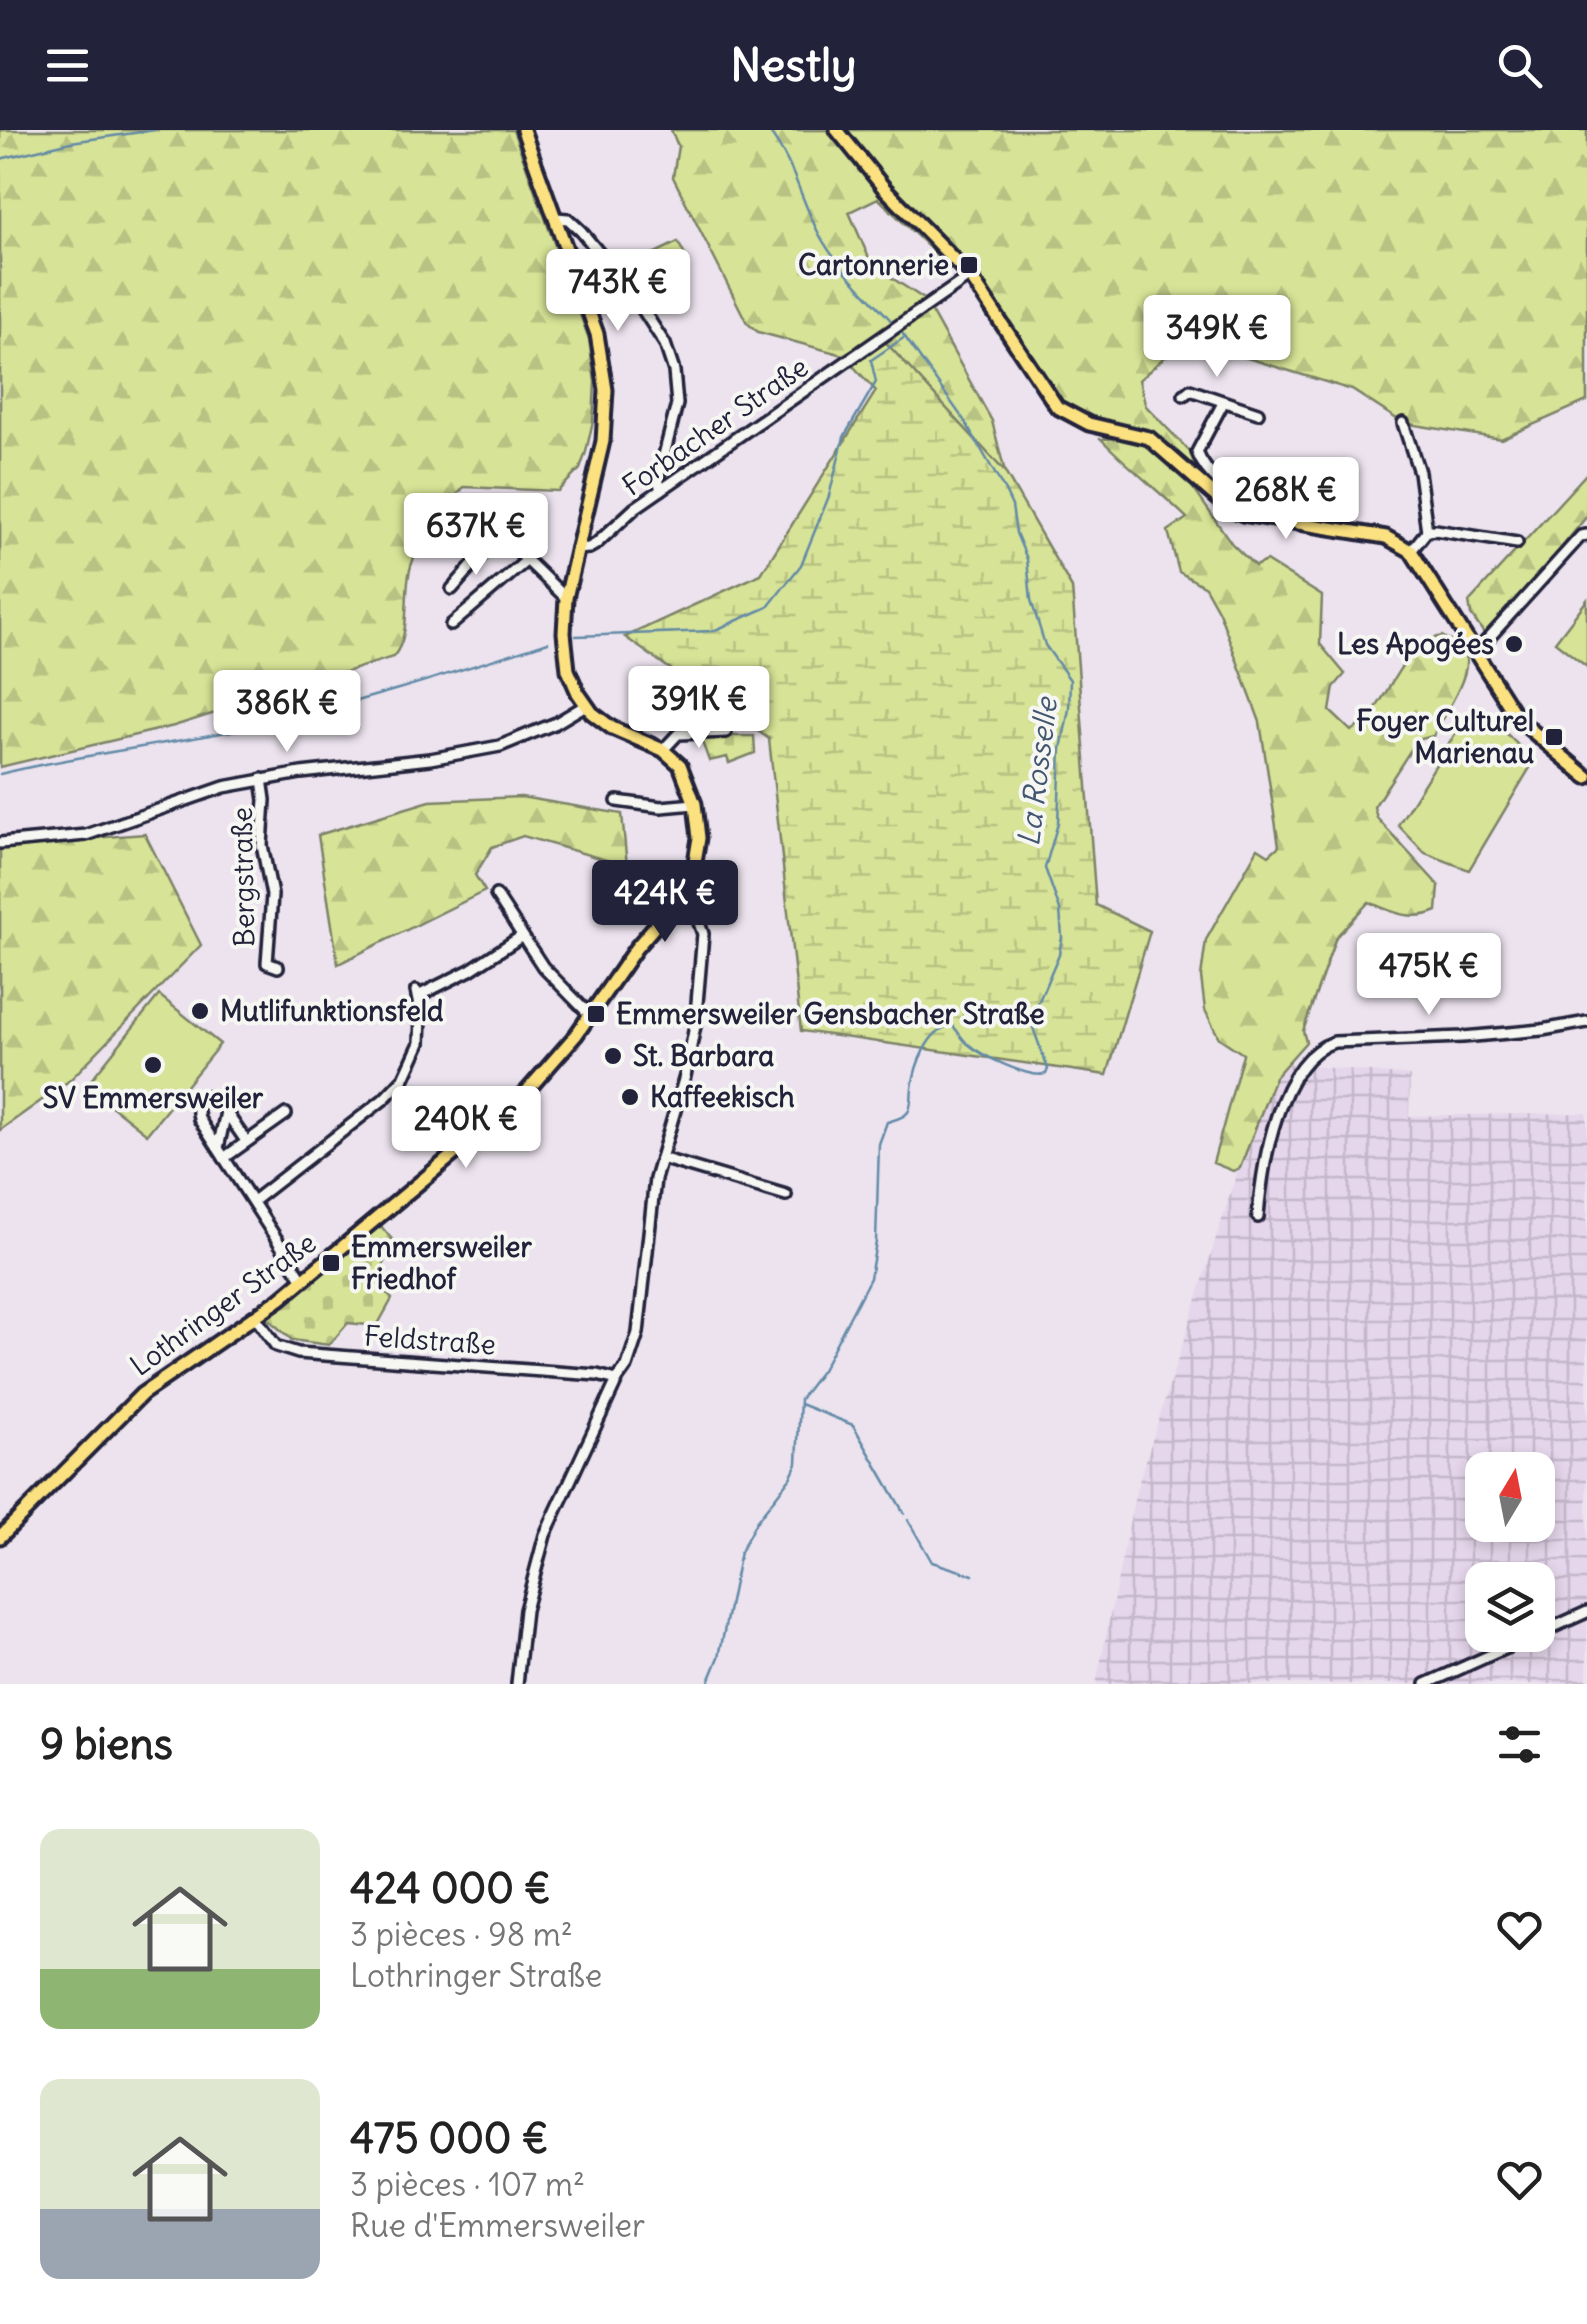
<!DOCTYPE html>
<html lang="fr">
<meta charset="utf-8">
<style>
body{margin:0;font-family:Delius,sans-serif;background:#f2f2f2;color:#222;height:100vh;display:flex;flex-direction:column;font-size:38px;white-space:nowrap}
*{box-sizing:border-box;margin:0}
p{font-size:32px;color:#767676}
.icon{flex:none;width:55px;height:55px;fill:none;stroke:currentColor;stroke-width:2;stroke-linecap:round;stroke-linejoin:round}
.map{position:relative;height:1554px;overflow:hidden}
.drawer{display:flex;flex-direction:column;background:#fff;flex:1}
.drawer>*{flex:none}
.needle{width:65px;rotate:10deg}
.buttons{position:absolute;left:1465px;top:1322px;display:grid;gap:20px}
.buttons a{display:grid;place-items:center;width:90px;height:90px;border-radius:20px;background:#fff;box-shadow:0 5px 15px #0003;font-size:50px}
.price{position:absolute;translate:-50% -85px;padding:0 22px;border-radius:10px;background:#fff;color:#222;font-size:32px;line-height:65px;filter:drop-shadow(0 2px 5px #0008)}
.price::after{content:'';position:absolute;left:50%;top:60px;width:30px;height:22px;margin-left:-15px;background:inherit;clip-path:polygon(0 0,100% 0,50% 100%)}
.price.active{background:#22223b;color:#fff}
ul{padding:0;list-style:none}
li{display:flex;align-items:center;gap:30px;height:250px;padding:0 40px}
li span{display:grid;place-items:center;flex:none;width:280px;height:200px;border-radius:20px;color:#555}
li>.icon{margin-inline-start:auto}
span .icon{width:120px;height:120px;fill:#fffc;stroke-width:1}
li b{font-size:42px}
h2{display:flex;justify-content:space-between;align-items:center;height:120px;padding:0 40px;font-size:42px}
header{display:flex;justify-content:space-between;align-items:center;height:130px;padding:0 40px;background:#22223b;color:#fff;font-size:45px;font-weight:700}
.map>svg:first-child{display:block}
.industrial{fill:url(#industrial-grid);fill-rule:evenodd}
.forest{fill:url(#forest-firs);stroke:#7c8268;stroke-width:2.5}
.wetland{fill:url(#wetland-marsh);stroke:#7c8268;stroke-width:2.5}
.cemetery{fill:url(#cemetery-stones);stroke:#7c8268;stroke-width:2.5}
.park{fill:#d7e396;stroke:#7c8268;stroke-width:2.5}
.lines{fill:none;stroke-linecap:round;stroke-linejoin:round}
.stream{stroke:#638aa7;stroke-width:2.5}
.minor-casing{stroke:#22223b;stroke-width:16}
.major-casing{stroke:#22223b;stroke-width:19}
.minor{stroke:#f6f6f2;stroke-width:9}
.major{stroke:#fbe180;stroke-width:11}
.poi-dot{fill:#22223b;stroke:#f6f6f2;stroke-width:4}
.labels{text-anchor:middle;stroke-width:8;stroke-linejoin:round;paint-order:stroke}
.poi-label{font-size:28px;font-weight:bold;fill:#22223b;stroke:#f6f6f2;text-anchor:start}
.street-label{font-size:28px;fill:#22223b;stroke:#f6f6f2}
.water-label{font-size:30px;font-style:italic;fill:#425671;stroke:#f6f6f2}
</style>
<header><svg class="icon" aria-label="menu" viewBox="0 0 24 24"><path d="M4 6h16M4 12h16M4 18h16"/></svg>Nestly<svg class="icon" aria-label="search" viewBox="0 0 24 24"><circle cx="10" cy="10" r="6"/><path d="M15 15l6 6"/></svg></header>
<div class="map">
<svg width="1587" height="1554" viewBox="0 0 1587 1554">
<defs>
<pattern id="industrial-grid" width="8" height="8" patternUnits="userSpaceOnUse" patternTransform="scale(2.5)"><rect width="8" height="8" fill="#e5d6eb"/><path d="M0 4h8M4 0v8" fill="none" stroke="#c4b7ca"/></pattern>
<pattern id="forest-firs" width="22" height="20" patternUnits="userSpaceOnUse" patternTransform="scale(2.5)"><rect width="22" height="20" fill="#d7e396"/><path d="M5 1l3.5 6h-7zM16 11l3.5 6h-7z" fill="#b8c282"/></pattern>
<pattern id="wetland-marsh" width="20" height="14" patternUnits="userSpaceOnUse" patternTransform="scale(2.5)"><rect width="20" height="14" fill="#d7e396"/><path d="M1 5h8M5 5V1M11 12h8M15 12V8" fill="none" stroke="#b8c282"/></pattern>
<pattern id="cemetery-stones" width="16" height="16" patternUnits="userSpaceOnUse" patternTransform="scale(2.5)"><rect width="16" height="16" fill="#d7e396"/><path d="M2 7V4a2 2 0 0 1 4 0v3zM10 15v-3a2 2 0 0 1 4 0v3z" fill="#b8c282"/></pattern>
</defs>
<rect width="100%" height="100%" fill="#ece3ee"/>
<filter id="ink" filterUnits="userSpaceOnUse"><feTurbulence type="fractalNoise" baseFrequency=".01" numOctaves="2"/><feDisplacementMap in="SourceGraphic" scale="20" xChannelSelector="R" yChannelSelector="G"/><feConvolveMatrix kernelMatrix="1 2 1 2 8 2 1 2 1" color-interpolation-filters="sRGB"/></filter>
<g filter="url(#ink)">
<path class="industrial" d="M1272,932l138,14 -1,40 178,-3v571h-491l40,-193zM1482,1340h56v55h-56zM1482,1450h56v55h-56z"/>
<g class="forest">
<path d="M0,0h513l76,209 6,43 -2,39 -7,31 -6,17 -22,22 -94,-4c-21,24 -43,48 -53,79 -9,28 2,68 -18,91l-219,69 -174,41z"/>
<path d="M671,0h916v271l-86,38 -98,-16 -51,-33 -167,-51 -46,41 7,26 45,47 13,19 -11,16 39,56 23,22 11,-5 56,35 -2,48 25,30 -11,13 -4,24 21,20c39,-19 44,-87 91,-95 8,5 22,12 24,23 3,20 -24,59 -33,77l-16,4 -43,67 3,11 62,68 -2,25c-25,11 -45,1 -68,-9l-33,35 -33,94 3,11 -31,35 -35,91 -7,3 -20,-8 30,-109 -24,-16 -14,-28 -4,-33 5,-37 52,-92 11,7 10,-9 -19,-124 -41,-110 -14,-25 -26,-15 -11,-41 19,-13c-29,-28 -59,-51 -86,-79l18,-1 -10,-15 -22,-5 -21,-12 -72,-107 -49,-36 -67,-65 -29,14 23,53 52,34 68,122 13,51 -127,-138 -35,21 -85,-23 -11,-9 -74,-146 5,-31z"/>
<path d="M1587,343v43l-87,107 -16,10 -13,-18 -2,-13z"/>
<path d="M521,667l101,17 5,52 -104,-30 -31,11 -17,28 10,16 -147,73 -20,-129 112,-34z"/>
<path d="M145,704l56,111 -131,135 -70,50v-285z"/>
</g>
<path class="wetland" d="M878,204l127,138 67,116 24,317 54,26 -43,144 -306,-44 -32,-292 -144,-102 136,-63 115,-183 -33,-36z"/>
<g class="cemetery">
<path d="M700,606h54l1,17 -26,10 -2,-6 -18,4z"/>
<path d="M380,1095l15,18 -20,38 17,18 -15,27 -29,-3 -19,22 -37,-5 -25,-22z"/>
</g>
<g class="park">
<path d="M678,112l11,21 -47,25 -12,-23z"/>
<path d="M1587,470v67l-32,-25z"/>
<path d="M1465,588l42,16 27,27 -65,109 -44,-17 -27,-28z"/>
<path d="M159,865l61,49 -73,90 -61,-48z"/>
</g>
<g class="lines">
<g class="stream">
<path d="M768,0c28,37 31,66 51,104 17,33 51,62 75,90"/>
<path d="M0,29l71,-17 84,-12"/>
<path d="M576,506l137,-5 55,-24 33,-42 28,-69 15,-59 32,-55 -5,-22 34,-23"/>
<path d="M0,644c84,-21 170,-29 255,-48 99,-21 197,-53 293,-84"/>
<path d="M800,1274l53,21 51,88"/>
<path d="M908,1390l24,42 41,13"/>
<path d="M708,1554l11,-27 21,-105 16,-30 34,-44 7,-15 3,-64 22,-29 48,-92 6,-36 3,-98 8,-22c7,-2 17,-4 21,-10 4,-6 3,-17 4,-24 3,-23 16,-59 40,-63 6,6 10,14 16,19 14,12 62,35 78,30l2,-5 -16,-44 4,-17 23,-54 3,-17 -2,-27 -15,-42 13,-45 3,-74 8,-40 1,-29 -25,-35 -14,-45 -4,-41 -11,-26 -4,-27 -7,-15 -39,-68 -66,-93"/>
</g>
<defs>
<g id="minor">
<path d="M556,88l12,1 13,12 51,62 33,51 9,27 3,33 -19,75 3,11"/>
<path d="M1184,265l6,-5 68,23"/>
<path d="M1223,273l-26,49c10,28 45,48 69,64"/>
<path d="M1403,293l16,49 8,59"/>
<path d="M475,380l91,88"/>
<path d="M576,419l13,-1 7,-4 39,-36 335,-232"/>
<path d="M1411,421l16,-20 8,-1 82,13"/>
<path d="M452,459l48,-55"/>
<path d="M451,495l76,-65"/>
<path d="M1477,521l104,-115 6,-1"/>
<path d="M663,620l15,-16 48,-2"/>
<path d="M262,649l3,21 -3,45 10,50 -5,68 11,4"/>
<path d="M617,671l44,6 34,-3"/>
<path d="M0,713l86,-8 138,-48 77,-14 129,-14 70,-13 56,-23 30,-18"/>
<path d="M496,765l47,72 47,48"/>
<path d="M418,866l52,-26 52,-34"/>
<path d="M226,982l20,29"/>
<path d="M218,1018l8,-36 -7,-11 -13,-4 -9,9 2,13 104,161"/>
<path d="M224,1028l62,-44"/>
<path d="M661,1028l125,37"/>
<path d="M253,1071l131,-102 20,-21 16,-35 1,-27 -5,-25"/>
<path d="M1258,1087c4,-51 20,-157 76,-175l129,-5 79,-7 45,-8"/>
<path d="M256,1188l20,28 22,7 299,22 20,5"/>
<path d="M1538,1504l49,-22"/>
<path d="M517,1554l8,-74 20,-75 72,-155 10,-14 11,-33 17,-154 30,-103 10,-50 8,-92 -7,-20 -15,-18"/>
<path d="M1426,1554l109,-49"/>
</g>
<g id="major">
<path d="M837,0l47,58 86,88 87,131 32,17 60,14 80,70 14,6 143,23 25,14 103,162 11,12 62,52"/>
<path d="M0,1407l142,-143 138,-95 240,-200 56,-64 60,-87 45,-52 12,-22 6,-36 -4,-34 -15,-39 -17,-15 -51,-22 -20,-15 -14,-20 -10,-23 -4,-37 2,-35 37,-157 3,-51 -9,-56 -74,-204"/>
</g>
</defs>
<use href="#minor" class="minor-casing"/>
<use href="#major" class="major-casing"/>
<use href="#minor" class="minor"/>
<use href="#major" class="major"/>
</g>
</g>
<g class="poi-dot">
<rect x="959" y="125" width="20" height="20" rx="5"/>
<circle cx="1514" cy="514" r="10"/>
<rect x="1544" y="597" width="20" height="20" rx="5"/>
<circle cx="200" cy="881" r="10"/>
<rect x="586" y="874" width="20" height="20" rx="5"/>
<circle cx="613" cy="926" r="10"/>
<circle cx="153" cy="935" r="10"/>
<circle cx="630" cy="967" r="10"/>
<rect x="321" y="1123" width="20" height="20" rx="5"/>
</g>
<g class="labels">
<g class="poi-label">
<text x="949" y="145" text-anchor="end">Cartonnerie</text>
<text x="1494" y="524" text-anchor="end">Les Apogées</text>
<text x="1534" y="601" text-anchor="end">Foyer Culturel<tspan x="1534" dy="32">Marienau</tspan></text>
<text x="220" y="891">Mutlifunktionsfeld</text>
<text x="616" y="894">Emmersweiler Gensbacher Straße</text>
<text x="633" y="936">St. Barbara</text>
<text x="650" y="977">Kaffeekisch</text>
<text x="153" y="978" text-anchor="middle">SV Emmersweiler</text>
<text x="351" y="1127">Emmersweiler<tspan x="351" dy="32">Friedhof</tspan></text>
</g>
<g class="street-label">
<text transform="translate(715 296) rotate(-35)" y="10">Forbacher Straße</text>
<text transform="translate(243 747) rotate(-91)" y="10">Bergstraße</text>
<text transform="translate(223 1174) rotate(-36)" y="10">Lothringer Straße</text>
<text transform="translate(430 1210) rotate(4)" y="10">Feldstraße</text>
</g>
<g class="water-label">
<text transform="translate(1038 642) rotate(-83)" y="10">La Rosselle</text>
</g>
</g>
</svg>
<div class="buttons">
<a><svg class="needle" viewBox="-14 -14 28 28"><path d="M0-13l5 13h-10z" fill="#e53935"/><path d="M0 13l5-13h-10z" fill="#767676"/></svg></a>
<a><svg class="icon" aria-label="layers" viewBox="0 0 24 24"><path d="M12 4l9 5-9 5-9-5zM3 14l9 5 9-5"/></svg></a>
</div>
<b class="price" style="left:618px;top:204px">743K €</b>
<b class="price" style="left:1217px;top:250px">349K €</b>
<b class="price" style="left:1286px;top:412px">268K €</b>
<b class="price" style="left:476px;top:448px">637K €</b>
<b class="price" style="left:699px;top:621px">391K €</b>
<b class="price" style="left:287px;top:625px">386K €</b>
<b class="price active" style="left:665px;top:815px">424K €</b>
<b class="price" style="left:1429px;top:888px">475K €</b>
<b class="price" style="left:466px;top:1041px">240K €</b>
</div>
<section class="drawer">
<h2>9 biens<svg class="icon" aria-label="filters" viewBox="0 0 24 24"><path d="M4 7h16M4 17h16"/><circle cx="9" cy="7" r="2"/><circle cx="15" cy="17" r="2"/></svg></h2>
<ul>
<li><span style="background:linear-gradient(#dfe7d0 70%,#8fb573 0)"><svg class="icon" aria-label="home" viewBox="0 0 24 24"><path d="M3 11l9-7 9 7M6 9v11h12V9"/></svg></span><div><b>424 000 €</b><p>3 pièces · 98 m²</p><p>Lothringer Straße</p></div><svg class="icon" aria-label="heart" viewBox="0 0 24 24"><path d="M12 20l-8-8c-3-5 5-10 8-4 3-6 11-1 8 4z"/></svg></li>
<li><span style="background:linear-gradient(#dfe7d0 65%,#9aa5b1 0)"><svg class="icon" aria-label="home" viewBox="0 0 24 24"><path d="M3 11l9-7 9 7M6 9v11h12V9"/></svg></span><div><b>475 000 €</b><p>3 pièces · 107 m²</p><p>Rue d'Emmersweiler</p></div><svg class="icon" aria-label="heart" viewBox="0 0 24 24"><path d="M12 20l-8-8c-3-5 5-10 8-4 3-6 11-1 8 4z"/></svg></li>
</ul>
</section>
